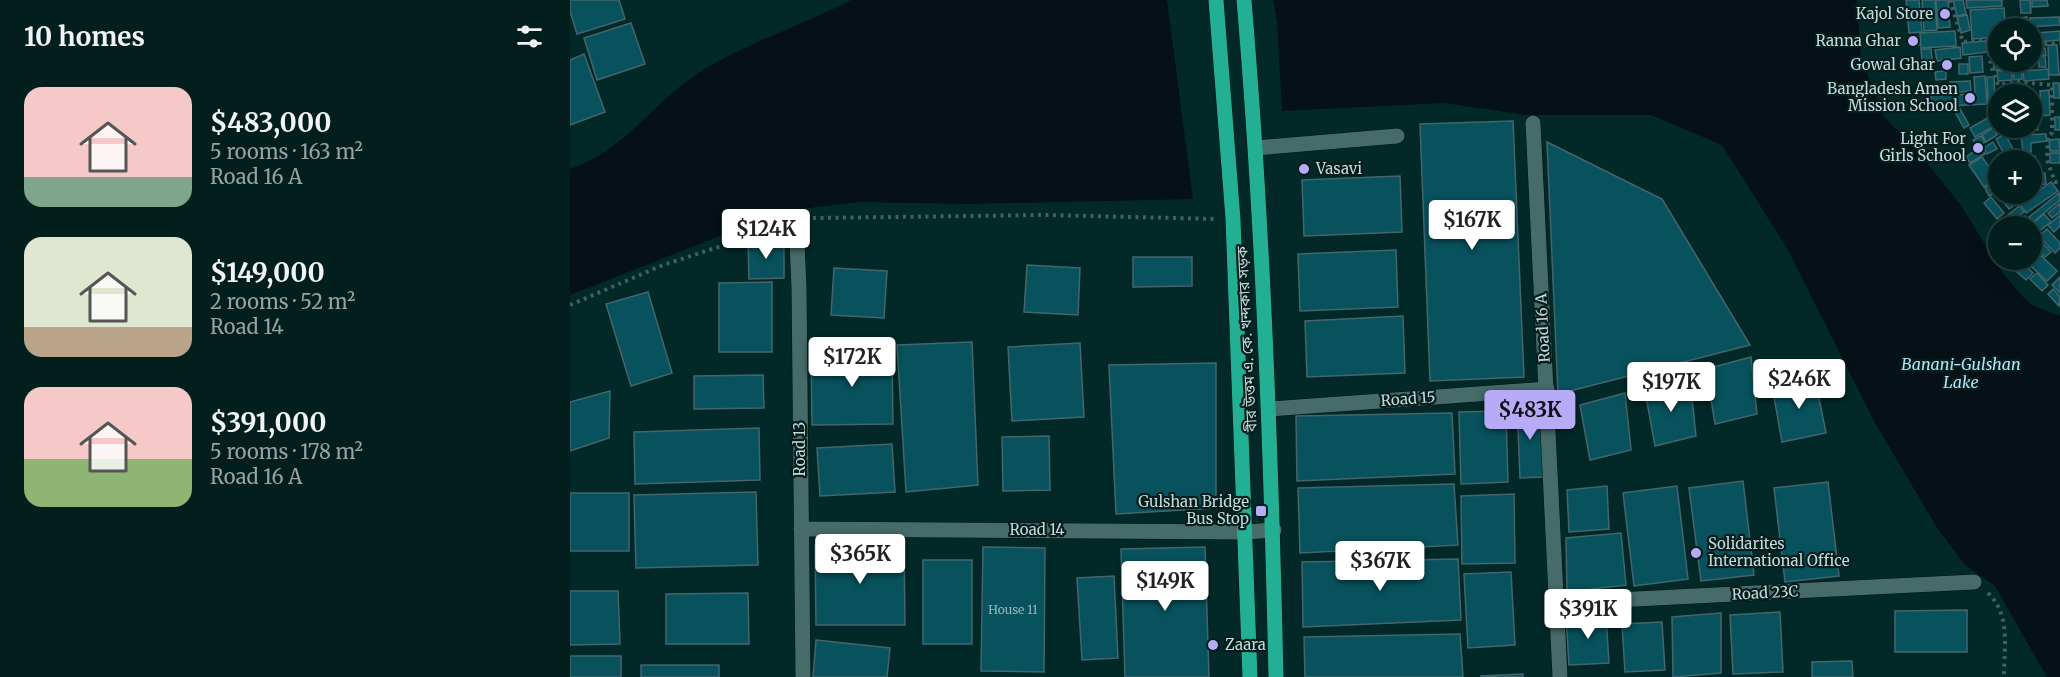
<!DOCTYPE html>
<meta charset="utf-8">
<style>
body{margin:0;font-family:Merriweather,"Noto Sans Bengali",serif;background:#0c2727;color:#f1f3f6;height:100vh;display:flex;flex-direction:column;font-size:22px;white-space:nowrap}
*{box-sizing:border-box;margin:0}
p{font-size:20px;color:#96a2a4}
.icon{flex:none;width:33px;height:33px;fill:none;stroke:currentColor;stroke-width:2;stroke-linecap:round;stroke-linejoin:round}
.map{position:relative;flex:1;overflow:hidden}
.sheet{display:flex;flex-direction:column;background:#021f1e;width:570px}
.sheet>*{flex:none}
.buttons{position:absolute;left:1418px;top:18px;display:grid;gap:12px}
.buttons a{display:grid;place-items:center;width:54px;height:54px;border-radius:50%;background:#021f1e;box-shadow:0 6px 24px #0002,0 0 0 2px #233d3c;font-size:30px}
.price{position:absolute;translate:-50% -51px;padding:0 14px;border-radius:6px;background:#fff;color:#222;font-size:20px;line-height:39px;filter:drop-shadow(0 2px 3px #0008)}
.price::after{content:'';position:absolute;left:50%;top:36px;width:18px;height:14px;margin-left:-9px;background:inherit;clip-path:polygon(0 0,100% 0,50% 100%)}
.price.active{background:#b7abf8;color:#111}
ul{padding:0;list-style:none}
li{display:flex;align-items:center;gap:18px;height:150px;padding:0 24px}
li span{display:grid;place-items:center;flex:none;width:168px;height:120px;border-radius:18px;color:#555}
li>.icon{margin-inline-start:auto}
span .icon{width:72px;height:72px;fill:#fffc;stroke-width:1}
li b{font-size:26px}
h2{display:flex;justify-content:space-between;align-items:center;height:72px;padding:0 24px;font-size:26px}
main{display:flex;flex:1;min-height:0}
.map>svg:first-child{display:block}
.water{fill:#051117}
.building{fill:#07525d;stroke:#43666d;stroke-width:1.5}
.lines{fill:none;stroke-linecap:round;stroke-linejoin:round}
.minor-casing{stroke:#001110;stroke-width:16}
.major-casing{stroke:#001110;stroke-width:16}
.path{stroke:#416160;stroke-width:4;stroke-dasharray:3 4.5;stroke-linecap:butt}
.minor{stroke:#466b69;stroke-width:15}
.major{stroke:#23af94;stroke-width:15}
.poi-dot{fill:#b7abf8;stroke:#031e1d;stroke-width:2}
.labels{text-anchor:middle;stroke-width:4.5;stroke-linejoin:round;paint-order:stroke}
.number-label{font-size:12px;fill:#96b7b9}
.poi-label{font-size:15px;fill:#c6d9d8;stroke:#031e1d;text-anchor:end}
.street-label{font-size:15px;fill:#c6d9d8;stroke:#031e1d}
.water-label{font-size:16px;font-style:italic;fill:#b5e2f9;stroke:#031e1d}
</style>
<main>
<section class="sheet">
<h2>10 homes<svg class="icon" aria-label="filters" viewBox="0 0 24 24"><path d="M4 7h16M4 17h16"/><circle cx="9" cy="7" r="2"/><circle cx="15" cy="17" r="2"/></svg></h2>
<ul>
<li><span style="background:linear-gradient(#f6c9c9 75%,#7fa58c 0)"><svg class="icon" aria-label="home" viewBox="0 0 24 24"><path d="M3 11l9-7 9 7M6 9v11h12V9"/></svg></span><div><b>$483,000</b><p>5 rooms · 163 m²</p><p>Road 16 A</p></div></li>
<li><span style="background:linear-gradient(#dfe7d0 75%,#b9a48a 0)"><svg class="icon" aria-label="home" viewBox="0 0 24 24"><path d="M3 11l9-7 9 7M6 9v11h12V9"/></svg></span><div><b>$149,000</b><p>2 rooms · 52 m²</p><p>Road 14</p></div></li>
<li><span style="background:linear-gradient(#f6c9c9 60%,#8fb573 0)"><svg class="icon" aria-label="home" viewBox="0 0 24 24"><path d="M3 11l9-7 9 7M6 9v11h12V9"/></svg></span><div><b>$391,000</b><p>5 rooms · 178 m²</p><p>Road 16 A</p></div></li>
</ul>
</section>
<div class="map">
<svg width="1490" height="677" viewBox="0 0 1490 677">
<rect width="100%" height="100%" fill="#022928"/>
<g class="water">
<path d="M281,0h316l26,199 -227,5 -106,-2 -77,9 -213,84v-126c56,-20 78,-61 124,-93 47,-32 106,-49 157,-76z"/>
<path d="M703,0h584l4,58 23,59 27,26 49,61 42,68 21,25 9,8 28,11v361h-13l-52,-91 -31,-22 -28,-38 -62,-105 -86,-171 -66,-105 -71,-30h-125l-82,-12 -162,8 -5,-90z"/>
</g>
<g class="building">
<path d="M0,0h49l6,19 -48,15 -7,-23z"/>
<path d="M1336,0h13l3,32 -13,1z"/>
<path d="M1352,0h13l2,30 -13,1z"/>
<path d="M1366,0h12l2,27 -12,1z"/>
<path d="M1383,0h10l3,14 -9,2z"/>
<path d="M1396,0h36v6l-35,2z"/>
<path d="M1450,0h10l1,13h-10z"/>
<path d="M1462,0h15l1,6 -16,1z"/>
<path d="M1434,8l1,13h11v7h-18v9l-26,2 -2,-29z"/>
<path d="M1397,15l3,15 -9,3 -4,-16z"/>
<path d="M1457,17l1,11h-9l-1,-10z"/>
<path d="M1489,17l1,8 -30,2v-9z"/>
<path d="M61,23l14,41 -48,16 -13,-42z"/>
<path d="M1385,31l1,15 -35,2 -1,-15z"/>
<path d="M1490,31v9l-23,2v-9z"/>
<path d="M1339,37h9l1,8 -9,1z"/>
<path d="M1416,41l1,11 -24,3 -1,-12z"/>
<path d="M1478,45h9l2,30h-10z"/>
<path d="M1390,47l1,11 -24,3 -2,-11z"/>
<path d="M1475,48l1,7 -15,1v-7z"/>
<path d="M1351,49h10l1,10 -10,1z"/>
<path d="M14,54l21,58 -35,13v-65z"/>
<path d="M1412,56l1,16 -13,1 -1,-16z"/>
<path d="M1428,56v6h12l1,7 -17,1 -1,-13z"/>
<path d="M1468,56h7l1,11h-7z"/>
<path d="M1443,62h8l1,17 -8,1z"/>
<rect x="1389" y="64" width="9" height="10"/>
<path d="M1478,69l1,10 -25,2 -1,-10z"/>
<path d="M1442,70v10l-14,1 -1,-10z"/>
<path d="M1376,71v8l-10,1 -1,-8z"/>
<path d="M1415,76l2,28 -56,3v-11l44,-2 -1,-17z"/>
<path d="M1417,77h7l1,25 -7,1z"/>
<path d="M1400,81l1,10 -21,2v-11z"/>
<path d="M1483,83h6l1,15h-6z"/>
<path d="M1439,85l2,9h-6l-2,-7z"/>
<path d="M1479,90l1,25 -19,2v-11l10,-1 -1,-14z"/>
<path d="M1390,109l9,16 -5,3 -9,-16z"/>
<path d="M1428,112v12l-23,13 -5,-9z"/>
<rect x="1485" y="117" width="5" height="13"/>
<path d="M1461,118h6l1,12h-8z"/>
<path d="M943,121l11,256 -94,4 -10,-257z"/>
<path d="M1428,125v3h10l-10,6 -4,-7z"/>
<path d="M1423,128l4,7 -11,7 -4,-7z"/>
<path d="M1435,134l8,15 -9,5 -8,-15z"/>
<path d="M1476,134l1,7 -16,2v9h-8l-2,-17z"/>
<path d="M1411,136l4,6 -7,5 -5,-7z"/>
<path d="M1489,139l1,12h-10l-1,-11z"/>
<path d="M977,142l115,57 88,146 -192,49z"/>
<path d="M1423,142l4,7 -10,5 -3,-6z"/>
<path d="M1410,147l5,7 -15,9 -4,-6z"/>
<rect x="1480" y="153" width="10" height="10"/>
<path d="M1465,156l5,12 -7,3 -2,-11 -3,-1z"/>
<path d="M1412,157l7,10 9,-6v17l-14,9 -15,-22z"/>
<path d="M1475,173l1,11 -11,2 -1,-12z"/>
<path d="M830,176l2,56 -98,4 -2,-56z"/>
<path d="M1481,182l7,9 -32,22 -6,-9z"/>
<path d="M1420,185l5,8 -6,3 -4,-8z"/>
<path d="M1489,193l1,7 -27,22 -4,-5z"/>
<path d="M1437,194h23l-21,15 -8,-10z"/>
<path d="M1421,197l13,16 -7,6 -13,-16z"/>
<path d="M1490,203v9l-8,6 -4,-5z"/>
<path d="M1449,206l5,6 -11,9 -5,-6z"/>
<path d="M1474,214l7,8 -13,10 -6,-8z"/>
<path d="M1490,215v11l-6,6 -6,-7z"/>
<path d="M1455,216l5,7 -10,3 -3,-4z"/>
<path d="M1436,218l6,8 -14,2 -1,-2z"/>
<path d="M1477,229l13,14v5l-5,5 -16,-17z"/>
<path d="M1468,238l13,14 -6,5 -12,-13z"/>
<path d="M178,241h36v37l-35,1z"/>
<path d="M1461,246l26,25 -10,10 -23,-21h7z"/>
<path d="M826,250l2,57 -98,4 -2,-57z"/>
<path d="M563,257h59v29l-59,1z"/>
<path d="M457,265l53,3 -2,47 -54,-3z"/>
<path d="M1455,265l8,8 -7,7 -9,-8z"/>
<path d="M264,268l53,3 -3,47 -53,-3z"/>
<path d="M1467,273l11,12 -6,6 -12,-12z"/>
<path d="M1490,277v16l-8,-8z"/>
<path d="M202,282v70h-53v-69z"/>
<path d="M1483,289l7,8 -1,9 -11,-12z"/>
<path d="M78,292l24,81 -41,13 -25,-82z"/>
<path d="M833,316l2,57 -98,4 -2,-56z"/>
<path d="M402,342l6,143 -72,7 -9,-147z"/>
<path d="M510,343l4,74 -72,4 -4,-74z"/>
<path d="M241,352h81l1,72 -81,1z"/>
<path d="M1181,357l6,57 -42,10 -9,-55z"/>
<path d="M646,363v145l-100,6 -7,-149z"/>
<path d="M193,375l1,33 -70,1v-33z"/>
<path d="M1245,378l11,55 -44,9 -10,-56z"/>
<path d="M1120,379l6,57 -41,10 -10,-55z"/>
<path d="M40,391l-1,47 -39,13v-49z"/>
<path d="M1055,393l6,57 -41,10 -10,-55z"/>
<path d="M970,404l3,73 -23,1 -3,-73z"/>
<path d="M936,411l2,71 -47,2 -2,-72z"/>
<path d="M882,413l3,61 -158,7 -1,-65z"/>
<path d="M189,428l1,52 -125,4 -1,-52z"/>
<path d="M479,436l1,54 -47,1 -1,-54z"/>
<path d="M322,444l3,48 -75,4 -3,-48z"/>
<path d="M1173,481l11,94 -53,6 -12,-93z"/>
<path d="M1258,482l11,94 -54,6 -11,-94z"/>
<path d="M884,484l4,61 -158,8 -2,-65z"/>
<path d="M1037,486l2,43 -40,3 -2,-42z"/>
<path d="M1107,486l11,93 -54,7 -11,-93z"/>
<path d="M186,492l2,73 -122,3 -2,-73z"/>
<rect x="0" y="493" width="59" height="58"/>
<path d="M944,494l1,69 -53,1 -1,-68z"/>
<path d="M1051,533l5,52 -59,7 -1,-54z"/>
<path d="M245,545h89l1,80h-89z"/>
<path d="M413,547l62,1 -1,124 -63,-1z"/>
<path d="M635,547l4,130h-84l-4,-128z"/>
<path d="M888,559l3,61 -158,7 -1,-65z"/>
<rect x="353" y="560" width="49" height="84"/>
<path d="M941,572l4,73 -47,3 -4,-74z"/>
<path d="M544,576l4,82 -36,2 -5,-82z"/>
<path d="M0,591h48l2,53 -50,1z"/>
<path d="M178,593l1,51h-83v-50z"/>
<path d="M1397,610v42h-72v-41z"/>
<path d="M1210,612l3,60 -50,2 -3,-59z"/>
<path d="M1151,613v60l-48,4 -1,-60z"/>
<path d="M1036,616l3,47 -40,2 -3,-47z"/>
<path d="M1092,622l3,48 -40,2 -3,-48z"/>
<path d="M890,634l3,43h-158l-1,-40z"/>
<path d="M246,640l74,8 -3,29h-74z"/>
<rect x="0" y="656" width="51" height="21"/>
<path d="M1282,661l1,16h-41v-15z"/>
<rect x="71" y="665" width="78" height="12"/>
<path d="M953,674v3h-42v-1z"/>
</g>
<g class="lines">
<defs>
<g id="minor">
<path d="M963,123l27,554"/>
<path d="M686,148l141,-12"/>
<path d="M226,221l3,67 4,389"/>
<path d="M699,409l278,-20"/>
<path d="M231,529l445,3 28,-2"/>
<path d="M986,603l418,-21"/>
</g>
<g id="major">
<path d="M646,0l17,219 17,458"/>
<path d="M674,0c19,225 27,451 32,677"/>
</g>
</defs>
<use href="#minor" class="minor-casing"/>
<use href="#major" class="major-casing"/>
<g class="path">
<path d="M1380,0l13,42 24,-3 4,27 7,19 21,-3 33,3v48l-4,3 -1,24 8,22 5,-1"/>
<path d="M1417,39h11"/>
<path d="M1461,41l4,4 25,-2"/>
<path d="M243,218l233,-3 171,4"/>
<path d="M0,305l93,-40 117,-38"/>
<path d="M1418,593c23,22 16,54 16,84"/>
</g>
<use href="#minor" class="minor"/>
<use href="#major" class="major"/>
</g>
<g class="poi-dot">
<circle cx="1375" cy="14" r="6"/>
<circle cx="1343" cy="41" r="6"/>
<circle cx="1377" cy="65" r="6"/>
<circle cx="1400" cy="98" r="6"/>
<circle cx="1408" cy="148" r="6"/>
<circle cx="734" cy="169" r="6"/>
<rect x="685" y="505" width="12" height="12" rx="3"/>
<circle cx="1126" cy="553" r="6"/>
<circle cx="643" cy="645" r="6"/>
</g>
<g class="labels">
<g class="number-label">
<text x="443" y="614">House 11</text>
</g>
<g class="poi-label">
<text x="1363" y="19">Kajol Store</text>
<text x="1331" y="46">Ranna Ghar</text>
<text x="1365" y="70">Gowal Ghar</text>
<text x="1388" y="94">Bangladesh Amen<tspan x="1388" dy="17">Mission School</tspan></text>
<text x="1396" y="144">Light For<tspan x="1396" dy="17">Girls School</tspan></text>
<text x="746" y="174" text-anchor="start">Vasavi</text>
<text x="679" y="507">Gulshan Bridge<tspan x="679" dy="17">Bus Stop</tspan></text>
<text x="1138" y="549" text-anchor="start">Solidarites<tspan x="1138" dy="17">International Office</tspan></text>
<text x="655" y="650" text-anchor="start">Zaara</text>
</g>
<g class="street-label">
<text transform="translate(973 328) rotate(-93)" y="5">Road 16 A</text>
<text transform="translate(677 339) rotate(-93)" y="5">বীর উত্তম এ. কে. খন্দকার সড়ক</text>
<text transform="translate(838 399) rotate(-4)" y="5">Road 15</text>
<text transform="translate(230 449) rotate(-90)" y="5">Road 13</text>
<text x="467" y="535">Road 14</text>
<text transform="translate(1195 593) rotate(-3)" y="5">Road 23C</text>
</g>
<g class="water-label">
<text x="1391" y="370">Banani-Gulshan<tspan x="1391" dy="18">Lake</tspan></text>
</g>
</g>
</svg>
<div class="buttons">
<a><svg class="icon" aria-label="locate" viewBox="0 0 24 24"><circle cx="12" cy="12" r="6"/><path d="M12 2v4M12 18v4M2 12h4M18 12h4"/></svg></a>
<a><svg class="icon" aria-label="layers" viewBox="0 0 24 24"><path d="M12 4l9 5-9 5-9-5zM3 14l9 5 9-5"/></svg></a>
<a>+</a>
<a>−</a>
</div>
<b class="price" style="left:902px;top:251px">$167K</b>
<b class="price" style="left:196px;top:260px">$124K</b>
<b class="price" style="left:282px;top:388px">$172K</b>
<b class="price" style="left:1229px;top:410px">$246K</b>
<b class="price" style="left:1101px;top:413px">$197K</b>
<b class="price active" style="left:960px;top:441px">$483K</b>
<b class="price" style="left:290px;top:585px">$365K</b>
<b class="price" style="left:810px;top:592px">$367K</b>
<b class="price" style="left:595px;top:612px">$149K</b>
<b class="price" style="left:1018px;top:640px">$391K</b>
</div>
</main>
